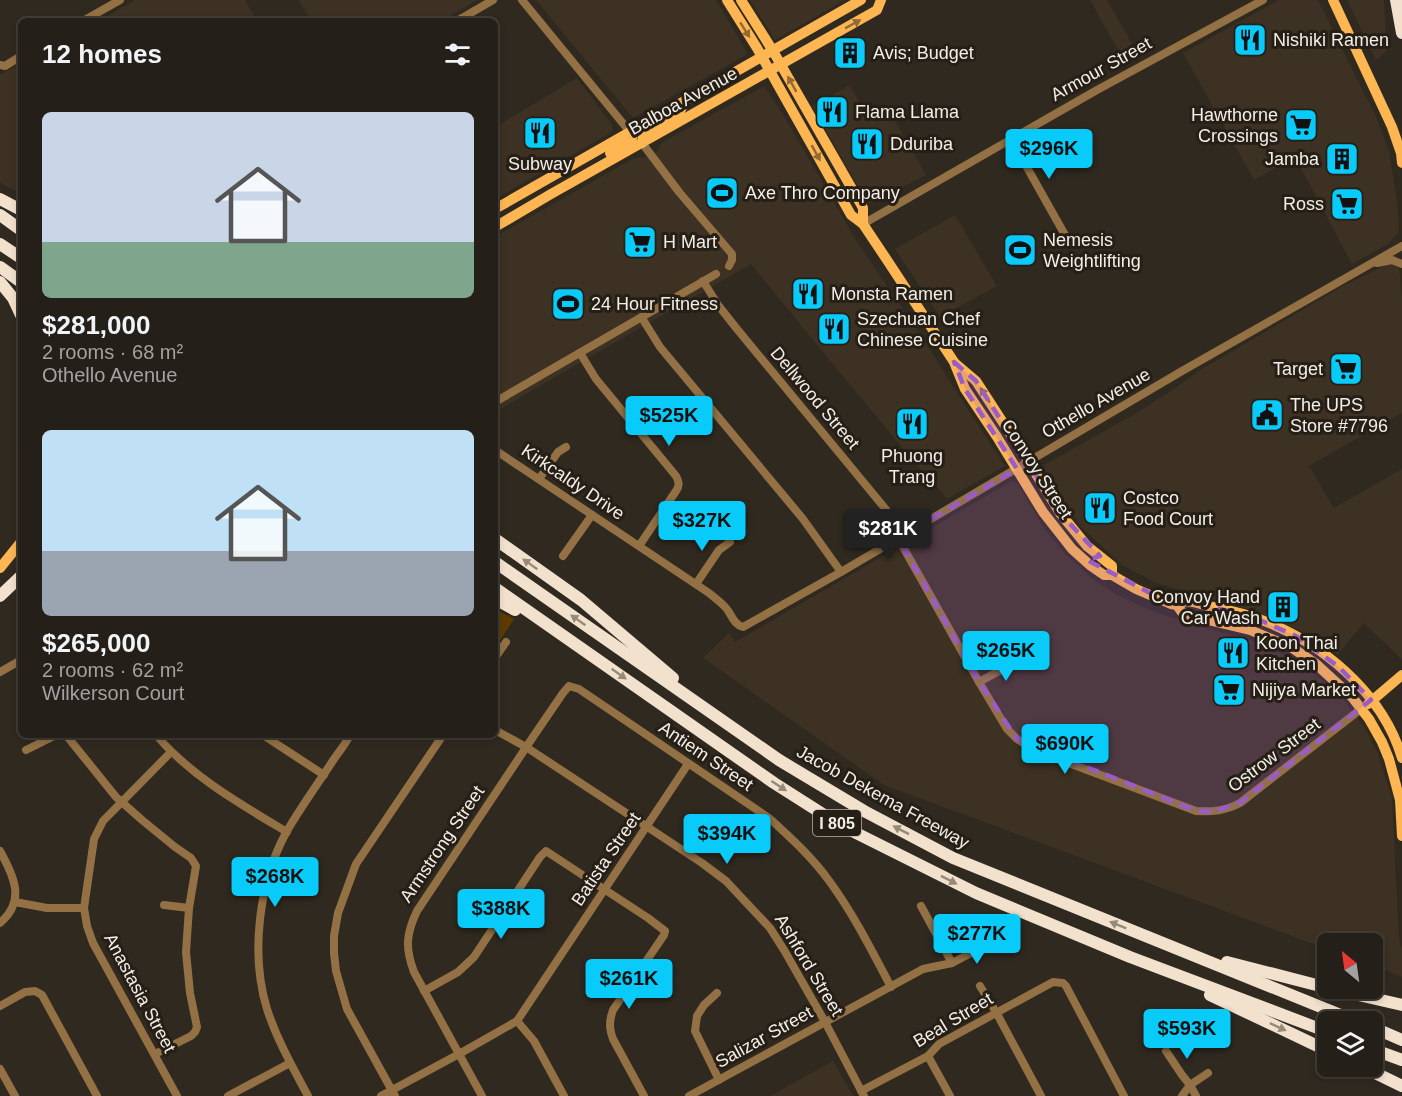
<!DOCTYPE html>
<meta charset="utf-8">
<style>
body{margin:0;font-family:Helvetica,sans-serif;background:#302c25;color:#f1f3f6;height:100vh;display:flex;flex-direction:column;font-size:22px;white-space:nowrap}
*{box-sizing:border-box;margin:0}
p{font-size:20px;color:#a3a2a2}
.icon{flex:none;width:33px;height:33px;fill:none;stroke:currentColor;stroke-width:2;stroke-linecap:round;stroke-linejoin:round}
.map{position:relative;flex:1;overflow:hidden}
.details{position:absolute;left:18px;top:18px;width:480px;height:720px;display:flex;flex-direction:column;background:#241f18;border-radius:9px;box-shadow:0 3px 9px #0003,0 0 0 2px #413d37}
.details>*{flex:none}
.needle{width:39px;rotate:331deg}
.controls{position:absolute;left:1317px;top:933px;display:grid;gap:12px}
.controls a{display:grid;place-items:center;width:66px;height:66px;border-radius:9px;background:#241f18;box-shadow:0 3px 9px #0003,0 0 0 2px #413d37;font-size:30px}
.price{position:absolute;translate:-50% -51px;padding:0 14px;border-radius:6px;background:#08cbfa;color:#111;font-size:20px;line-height:39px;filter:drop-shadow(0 2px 3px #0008)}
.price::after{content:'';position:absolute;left:50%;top:36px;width:18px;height:14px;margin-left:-9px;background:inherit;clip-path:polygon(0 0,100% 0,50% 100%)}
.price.selected{background:#222;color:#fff}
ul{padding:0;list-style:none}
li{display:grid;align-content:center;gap:12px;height:318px;padding:0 24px}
li span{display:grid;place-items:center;height:186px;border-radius:9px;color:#555}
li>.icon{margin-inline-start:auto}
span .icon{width:108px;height:108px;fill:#fffc;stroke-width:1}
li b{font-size:26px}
h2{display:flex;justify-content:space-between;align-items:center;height:72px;padding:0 24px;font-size:26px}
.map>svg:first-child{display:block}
.built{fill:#3c3122}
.green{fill:#5d3b00}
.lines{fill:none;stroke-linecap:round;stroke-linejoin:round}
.minor{stroke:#937144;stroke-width:8}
.major{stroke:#fdb652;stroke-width:10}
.highway{stroke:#f2e1cd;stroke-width:12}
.oneway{fill:#926a34}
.oneway2{fill:#968a7b}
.marked{fill:#995cc9;fill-opacity:0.2;stroke:#995cc9;stroke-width:4.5;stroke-dasharray:12 8;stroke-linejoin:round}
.labels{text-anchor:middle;stroke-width:6;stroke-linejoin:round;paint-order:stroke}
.shield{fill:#261f16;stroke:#b6b0a9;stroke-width:1.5}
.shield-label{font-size:16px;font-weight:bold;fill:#f3eee8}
.poi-label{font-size:18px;fill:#f3eee8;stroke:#261f16;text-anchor:start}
.street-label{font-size:18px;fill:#f3eee8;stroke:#261f16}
</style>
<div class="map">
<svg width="1402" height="1096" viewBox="0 0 1402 1096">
<rect width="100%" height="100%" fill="#302920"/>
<g class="built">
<path d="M135,0h110l12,21h-158z"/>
<path d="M299,0h178l-36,21h-130z"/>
<path d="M536,0h180l32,54 -115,64z"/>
<path d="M750,0h95l-70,40z"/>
<path d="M1090,0h17l32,56 -13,8z"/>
<path d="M1279,0h39l58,117 13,34 8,50 2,27 -1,5 -10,11 -36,20 -57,-107 -41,23 -71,-127z"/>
<path d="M1347,0h37l3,51 -11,9z"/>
<path d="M21,63v130l-14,-6 -7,-5v-107z"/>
<path d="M577,78l35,47v7l-117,67v-72z"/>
<path d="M850,85l18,33 19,-11 39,68 -54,28 -5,-1 -55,-96z"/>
<path d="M764,86l22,33 68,118 72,106 30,48 49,75 -58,33 -23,-29 -2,1 -92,-110 -79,-97 -256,148v-175l139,-79 6,-1 3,1 15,-7 2,-7 8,-5z"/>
<path d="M955,215l42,71 -57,31 -45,-68z"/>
<path d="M1390,263l9,4 3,31v115l-93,53 25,42 68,-39v189l-1,1 -37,-36 -27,32 -15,-12 -25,-14 -43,-18 -98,-28 -34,-18 -41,-38 -35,-50 -2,-12 89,-50 41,-26 23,-17 46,-27 98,-58z"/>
<path d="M1012,481l6,3 26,44 21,26 29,26 23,15 38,17 51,16 44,12 19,7 37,20 37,32 22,29 13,26 14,44 7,142 3,8v29l-29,-11 -1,-22h-44l-1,5 -443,-164 -181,-127 26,-25 6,9z"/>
<path d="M833,1061l20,35h-83z"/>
</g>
<path class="green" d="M495,609l19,10 -19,29z"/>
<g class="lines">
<g class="minor">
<path d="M522,0l108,132"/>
<path d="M83,21l37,-21"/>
<path d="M457,21l36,-21"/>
<path d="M0,65l5,1 16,-10"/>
<path d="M1011,139l54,96"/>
<path d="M642,143l37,49 53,62v6l-3,6"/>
<path d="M863,224l234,-134 166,-90"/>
<path d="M1377,263l15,-3 10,4"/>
<path d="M703,281l15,24 19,24 151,183 16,23"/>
<path d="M642,318l18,29 143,172 38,53"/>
<path d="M580,353l16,26 80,97c3,6 4,9 0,15l-37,55"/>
<path d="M495,402l221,-128"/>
<path d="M495,450l214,143c6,5 12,9 17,15 6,7 7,16 17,19l98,-55 341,-201 220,-125"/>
<path d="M539,479l19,-27 8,-5"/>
<path d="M898,538l81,144 28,47 10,10 17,11 162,61c16,1 29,0 44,-8l121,-94"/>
<path d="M563,556l29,-41"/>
<path d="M696,584l23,-34 11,-8"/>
<path d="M495,658l11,-16"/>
<path d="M0,672l21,-12"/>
<path d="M979,682l42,-23"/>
<path d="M495,730l31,17 176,116 24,18 44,47 14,22 41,72 39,74"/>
<path d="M66,735l50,62 26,23 33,27 16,11 5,8 -7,42 -3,44 4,41 7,34 -2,5 -4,4 -36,18"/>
<path d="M156,735c36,42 84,69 131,97"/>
<path d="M263,735l61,40"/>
<path d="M26,750l30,-15"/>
<path d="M171,752l-68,69 -9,18 -10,69 3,18 6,17 84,153"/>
<path d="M0,851c14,25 26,50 0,72"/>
<path d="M15,902l32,6h37"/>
<path d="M164,905l25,3"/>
<path d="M921,906l31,57"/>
<path d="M980,986l16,26 45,84"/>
<path d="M424,991l34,-19 16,-15 66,-100 6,-6 102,67 17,13 -1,4 -51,75c-4,11 -4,18 0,29l31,57"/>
<path d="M717,993l-13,12 -7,11 -2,15 24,49"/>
<path d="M0,1006l25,-14 10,-1 7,4 55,101"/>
<path d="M517,1021l17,20 30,55"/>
<path d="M1166,1051l16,24 8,10 -8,11"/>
<path d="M928,1056l22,40"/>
<path d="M0,1069l15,27"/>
<path d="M861,1091l67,-35 11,-12 114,-62 10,1 3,3 58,110"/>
<path d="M228,1096l62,-33"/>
<path d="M308,1096c-15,-28 -31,-56 -41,-87 -17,-55 -8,-128 20,-178 14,-24 30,-46 45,-69 6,-9 13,-17 18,-27"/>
<path d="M381,1096l78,-42 58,-33 171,-257"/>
<path d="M395,1096l-48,-87 -11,-38 -2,-18v-17l4,-23 18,-49 87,-129"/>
<path d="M482,1096l-68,-124c-9,-24 -8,-38 3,-61l116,-174 30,-44 6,-7 10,3 190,129c21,19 44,40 61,64 24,33 42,69 61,105"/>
<path d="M689,1096l234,-127 29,-6 38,-20"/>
<path d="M1196,1096l-6,-11 18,-12"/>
</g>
<g class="major">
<path d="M727,0l30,48 94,167 12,9 24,36 67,102 11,27 32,48 46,75 29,37 19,17 13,9h8l24,14 35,15 6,1 8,-4 8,1c21,6 43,9 63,16 63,22 126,73 146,140"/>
<path d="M741,0l32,51 90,157v16"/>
<path d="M1333,0l59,127 9,26 1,10"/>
<path d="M642,143l1,-9 37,-23 3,-5"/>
<path d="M610,153l18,-10 4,-5v-4l-2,-2"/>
<path d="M495,209l366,-209"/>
<path d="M495,227l56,-33 326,-184 4,-10"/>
<path d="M956,364l20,17 52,80 32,52 27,33 25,20v9"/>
<path d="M0,568l21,-26"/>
<path d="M1177,605l4,6 6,4 63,15 41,17 25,17 36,33 17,22 13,23 7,17 11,41 2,36"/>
<path d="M1368,704l34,-29"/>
</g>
<g class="highway">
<path d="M1396,0l6,33"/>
<path d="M0,199l21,11"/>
<path d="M0,215l21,15"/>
<path d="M0,244l21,14"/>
<path d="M0,267l21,15"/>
<path d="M0,282l13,16 8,17"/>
<path d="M495,539l86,61 92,78"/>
<path d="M495,562l284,198 85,51 89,47 405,164"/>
<path d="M495,588l279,195 66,42 136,68 154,64 198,75"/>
<path d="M0,596l21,-20"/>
<path d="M495,599l20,11"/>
<path d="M1227,962l101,26"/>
<path d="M1328,988l74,17"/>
<path d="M1210,995l118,56"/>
<path d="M1372,1027l30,13"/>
<path d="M1372,1049l30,11"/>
<path d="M1361,1066l41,20"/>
</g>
</g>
<defs><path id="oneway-solid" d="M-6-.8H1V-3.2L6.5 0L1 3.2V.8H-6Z" transform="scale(1.5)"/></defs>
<g class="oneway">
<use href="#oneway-solid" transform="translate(853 24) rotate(-29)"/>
<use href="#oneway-solid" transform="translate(745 30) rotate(58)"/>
<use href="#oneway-solid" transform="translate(792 84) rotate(-119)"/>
<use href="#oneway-solid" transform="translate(816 153) rotate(61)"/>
<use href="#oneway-solid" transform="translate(985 395) rotate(-123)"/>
</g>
<g class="oneway2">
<use href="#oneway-solid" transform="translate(530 564) rotate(-145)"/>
<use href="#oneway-solid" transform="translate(578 620) rotate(-145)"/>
<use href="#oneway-solid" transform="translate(619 674) rotate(35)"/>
<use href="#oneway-solid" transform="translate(779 786) rotate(33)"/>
<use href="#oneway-solid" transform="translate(901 830) rotate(-153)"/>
<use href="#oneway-solid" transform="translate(949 880) rotate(27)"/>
<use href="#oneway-solid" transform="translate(1118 925) rotate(-158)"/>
<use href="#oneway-solid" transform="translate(1278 1027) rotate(25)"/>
</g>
<path class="marked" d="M954,362l22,19 84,132 40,43 -13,4 84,44 22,-2 62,16 41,18 43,31 32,33 -131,103 -27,9 -17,-1 -179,-72 -38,-57 -81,-144 119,-69 -52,-80z"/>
<defs>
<symbol id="restaurant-square" viewBox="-11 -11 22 22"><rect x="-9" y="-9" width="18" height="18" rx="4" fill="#08cbfa" stroke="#261f16"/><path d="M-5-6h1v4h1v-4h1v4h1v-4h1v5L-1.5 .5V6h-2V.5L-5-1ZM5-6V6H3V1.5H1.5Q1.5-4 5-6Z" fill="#111"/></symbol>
<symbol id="building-square" viewBox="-11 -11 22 22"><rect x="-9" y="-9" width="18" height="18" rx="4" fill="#08cbfa" stroke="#261f16"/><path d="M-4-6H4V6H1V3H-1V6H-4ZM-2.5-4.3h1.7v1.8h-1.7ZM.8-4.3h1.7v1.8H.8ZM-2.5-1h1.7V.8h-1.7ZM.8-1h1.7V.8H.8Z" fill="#111"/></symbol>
<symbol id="supermarket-square" viewBox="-11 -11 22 22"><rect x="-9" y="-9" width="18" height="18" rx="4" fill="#08cbfa" stroke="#261f16"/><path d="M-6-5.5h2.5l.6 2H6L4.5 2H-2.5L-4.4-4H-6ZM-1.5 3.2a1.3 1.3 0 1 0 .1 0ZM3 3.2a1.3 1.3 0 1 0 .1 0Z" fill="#111"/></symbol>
<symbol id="stadium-square" viewBox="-11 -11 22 22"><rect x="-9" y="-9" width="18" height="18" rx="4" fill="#08cbfa" stroke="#261f16"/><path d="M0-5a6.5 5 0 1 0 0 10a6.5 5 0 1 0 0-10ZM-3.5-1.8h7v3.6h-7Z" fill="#111"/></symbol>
<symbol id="civic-square" viewBox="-11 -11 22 22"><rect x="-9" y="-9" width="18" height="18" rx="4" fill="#08cbfa" stroke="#261f16"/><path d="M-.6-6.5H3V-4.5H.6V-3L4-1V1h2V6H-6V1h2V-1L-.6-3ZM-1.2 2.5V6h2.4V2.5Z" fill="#111"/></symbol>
</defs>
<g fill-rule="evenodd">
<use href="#restaurant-square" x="1231" y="21" width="38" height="38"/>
<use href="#building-square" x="831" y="34" width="38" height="38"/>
<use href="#restaurant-square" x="813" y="93" width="38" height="38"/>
<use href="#supermarket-square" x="1282" y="106" width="38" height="38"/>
<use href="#restaurant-square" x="521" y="114" width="38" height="38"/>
<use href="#restaurant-square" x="848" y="125" width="38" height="38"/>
<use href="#building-square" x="1323" y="140" width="38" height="38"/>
<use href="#stadium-square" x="703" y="174" width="38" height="38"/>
<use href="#supermarket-square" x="1328" y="185" width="38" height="38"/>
<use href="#supermarket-square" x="621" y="223" width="38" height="38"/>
<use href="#stadium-square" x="1001" y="231" width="38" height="38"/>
<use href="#restaurant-square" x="789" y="275" width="38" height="38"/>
<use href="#stadium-square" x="549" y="285" width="38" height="38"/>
<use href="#restaurant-square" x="815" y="310" width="38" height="38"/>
<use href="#supermarket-square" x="1327" y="350" width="38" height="38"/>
<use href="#civic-square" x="1248" y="396" width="38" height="38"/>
<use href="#restaurant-square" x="893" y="405" width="38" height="38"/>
<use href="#restaurant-square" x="1081" y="489" width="38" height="38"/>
<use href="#building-square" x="1264" y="588" width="38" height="38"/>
<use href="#restaurant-square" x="1214" y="634" width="38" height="38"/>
<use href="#supermarket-square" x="1210" y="671" width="38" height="38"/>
</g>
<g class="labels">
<rect class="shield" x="813" y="810" width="48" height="26" rx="4.5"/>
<g class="shield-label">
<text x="837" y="829">I 805</text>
</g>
<g class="poi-label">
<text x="1273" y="46">Nishiki Ramen</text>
<text x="873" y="59">Avis; Budget</text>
<text x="855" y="118">Flama Llama</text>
<text x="1278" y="121" text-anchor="end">Hawthorne<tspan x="1278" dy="21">Crossings</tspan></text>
<text x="890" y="150">Dduriba</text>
<text x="1319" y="165" text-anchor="end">Jamba</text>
<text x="540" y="170" text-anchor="middle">Subway</text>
<text x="745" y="199">Axe Thro Company</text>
<text x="1324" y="210" text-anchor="end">Ross</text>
<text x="1043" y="246">Nemesis<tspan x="1043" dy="21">Weightlifting</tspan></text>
<text x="663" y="248">H Mart</text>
<text x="831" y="300">Monsta Ramen</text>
<text x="591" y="310">24 Hour Fitness</text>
<text x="857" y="325">Szechuan Chef<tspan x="857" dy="21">Chinese Cuisine</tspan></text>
<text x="1323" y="375" text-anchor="end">Target</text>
<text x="1290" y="411">The UPS<tspan x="1290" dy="21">Store #7796</tspan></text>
<text x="912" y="462" text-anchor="middle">Phuong<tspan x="912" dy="21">Trang</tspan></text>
<text x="1123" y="504">Costco<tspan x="1123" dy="21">Food Court</tspan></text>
<text x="1260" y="603" text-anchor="end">Convoy Hand<tspan x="1260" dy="21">Car Wash</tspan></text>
<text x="1256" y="649">Koon Thai<tspan x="1256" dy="21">Kitchen</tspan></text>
<text x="1252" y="696">Nijiya Market</text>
</g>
<g class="street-label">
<text transform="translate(1101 69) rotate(-29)" y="6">Armour Street</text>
<text transform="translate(683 101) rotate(-29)" y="6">Balboa Avenue</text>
<text transform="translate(815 398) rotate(50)" y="6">Dellwood Street</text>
<text transform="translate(1096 403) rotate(-30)" y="6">Othello Avenue</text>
<text transform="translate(1037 469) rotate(57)" y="6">Convoy Street</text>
<text transform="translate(573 482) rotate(34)" y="6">Kirkcaldy Drive</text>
<text transform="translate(1274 755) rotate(-37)" y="6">Ostrow Street</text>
<text transform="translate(706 756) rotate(34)" y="6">Antiem Street</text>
<text transform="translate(883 797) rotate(29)" y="6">Jacob Dekema Freeway</text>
<text transform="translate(442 844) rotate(-56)" y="6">Armstrong Street</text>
<text transform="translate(606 859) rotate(-56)" y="6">Batista Street</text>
<text transform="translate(809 965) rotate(59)" y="6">Ashford Street</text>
<text transform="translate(140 993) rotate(62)" y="6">Anastasia Street</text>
<text transform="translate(953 1020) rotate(-31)" y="6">Beal Street</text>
<text transform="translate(764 1037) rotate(-29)" y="6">Salizar Street</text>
</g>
</g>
</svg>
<div class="controls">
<a><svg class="needle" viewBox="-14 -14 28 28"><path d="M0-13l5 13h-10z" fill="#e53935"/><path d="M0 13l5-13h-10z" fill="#a3a2a2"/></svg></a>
<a><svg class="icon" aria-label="layers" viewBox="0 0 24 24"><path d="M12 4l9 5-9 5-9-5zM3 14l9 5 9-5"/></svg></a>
</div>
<b class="price" style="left:1049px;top:180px">$296K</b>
<b class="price" style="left:669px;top:447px">$525K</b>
<b class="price" style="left:702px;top:552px">$327K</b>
<b class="price selected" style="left:888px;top:560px">$281K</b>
<b class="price" style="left:1006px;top:682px">$265K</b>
<b class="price" style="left:1065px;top:775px">$690K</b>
<b class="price" style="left:727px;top:865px">$394K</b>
<b class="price" style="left:275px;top:908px">$268K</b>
<b class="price" style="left:501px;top:940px">$388K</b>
<b class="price" style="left:977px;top:965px">$277K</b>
<b class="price" style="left:629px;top:1010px">$261K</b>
<b class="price" style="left:1187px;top:1060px">$593K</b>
<section class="details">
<h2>12 homes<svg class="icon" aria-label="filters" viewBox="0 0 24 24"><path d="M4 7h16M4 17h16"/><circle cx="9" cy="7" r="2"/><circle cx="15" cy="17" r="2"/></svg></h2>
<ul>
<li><span style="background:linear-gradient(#c9d6e8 70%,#7fa58c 0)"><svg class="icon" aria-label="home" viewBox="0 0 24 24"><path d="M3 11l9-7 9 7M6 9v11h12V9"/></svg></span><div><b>$281,000</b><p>2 rooms · 68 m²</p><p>Othello Avenue</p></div></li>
<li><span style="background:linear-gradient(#bfe0f5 65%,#9aa5b1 0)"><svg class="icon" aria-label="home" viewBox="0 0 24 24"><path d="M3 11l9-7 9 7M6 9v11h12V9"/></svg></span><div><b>$265,000</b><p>2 rooms · 62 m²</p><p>Wilkerson Court</p></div></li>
</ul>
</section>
</div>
